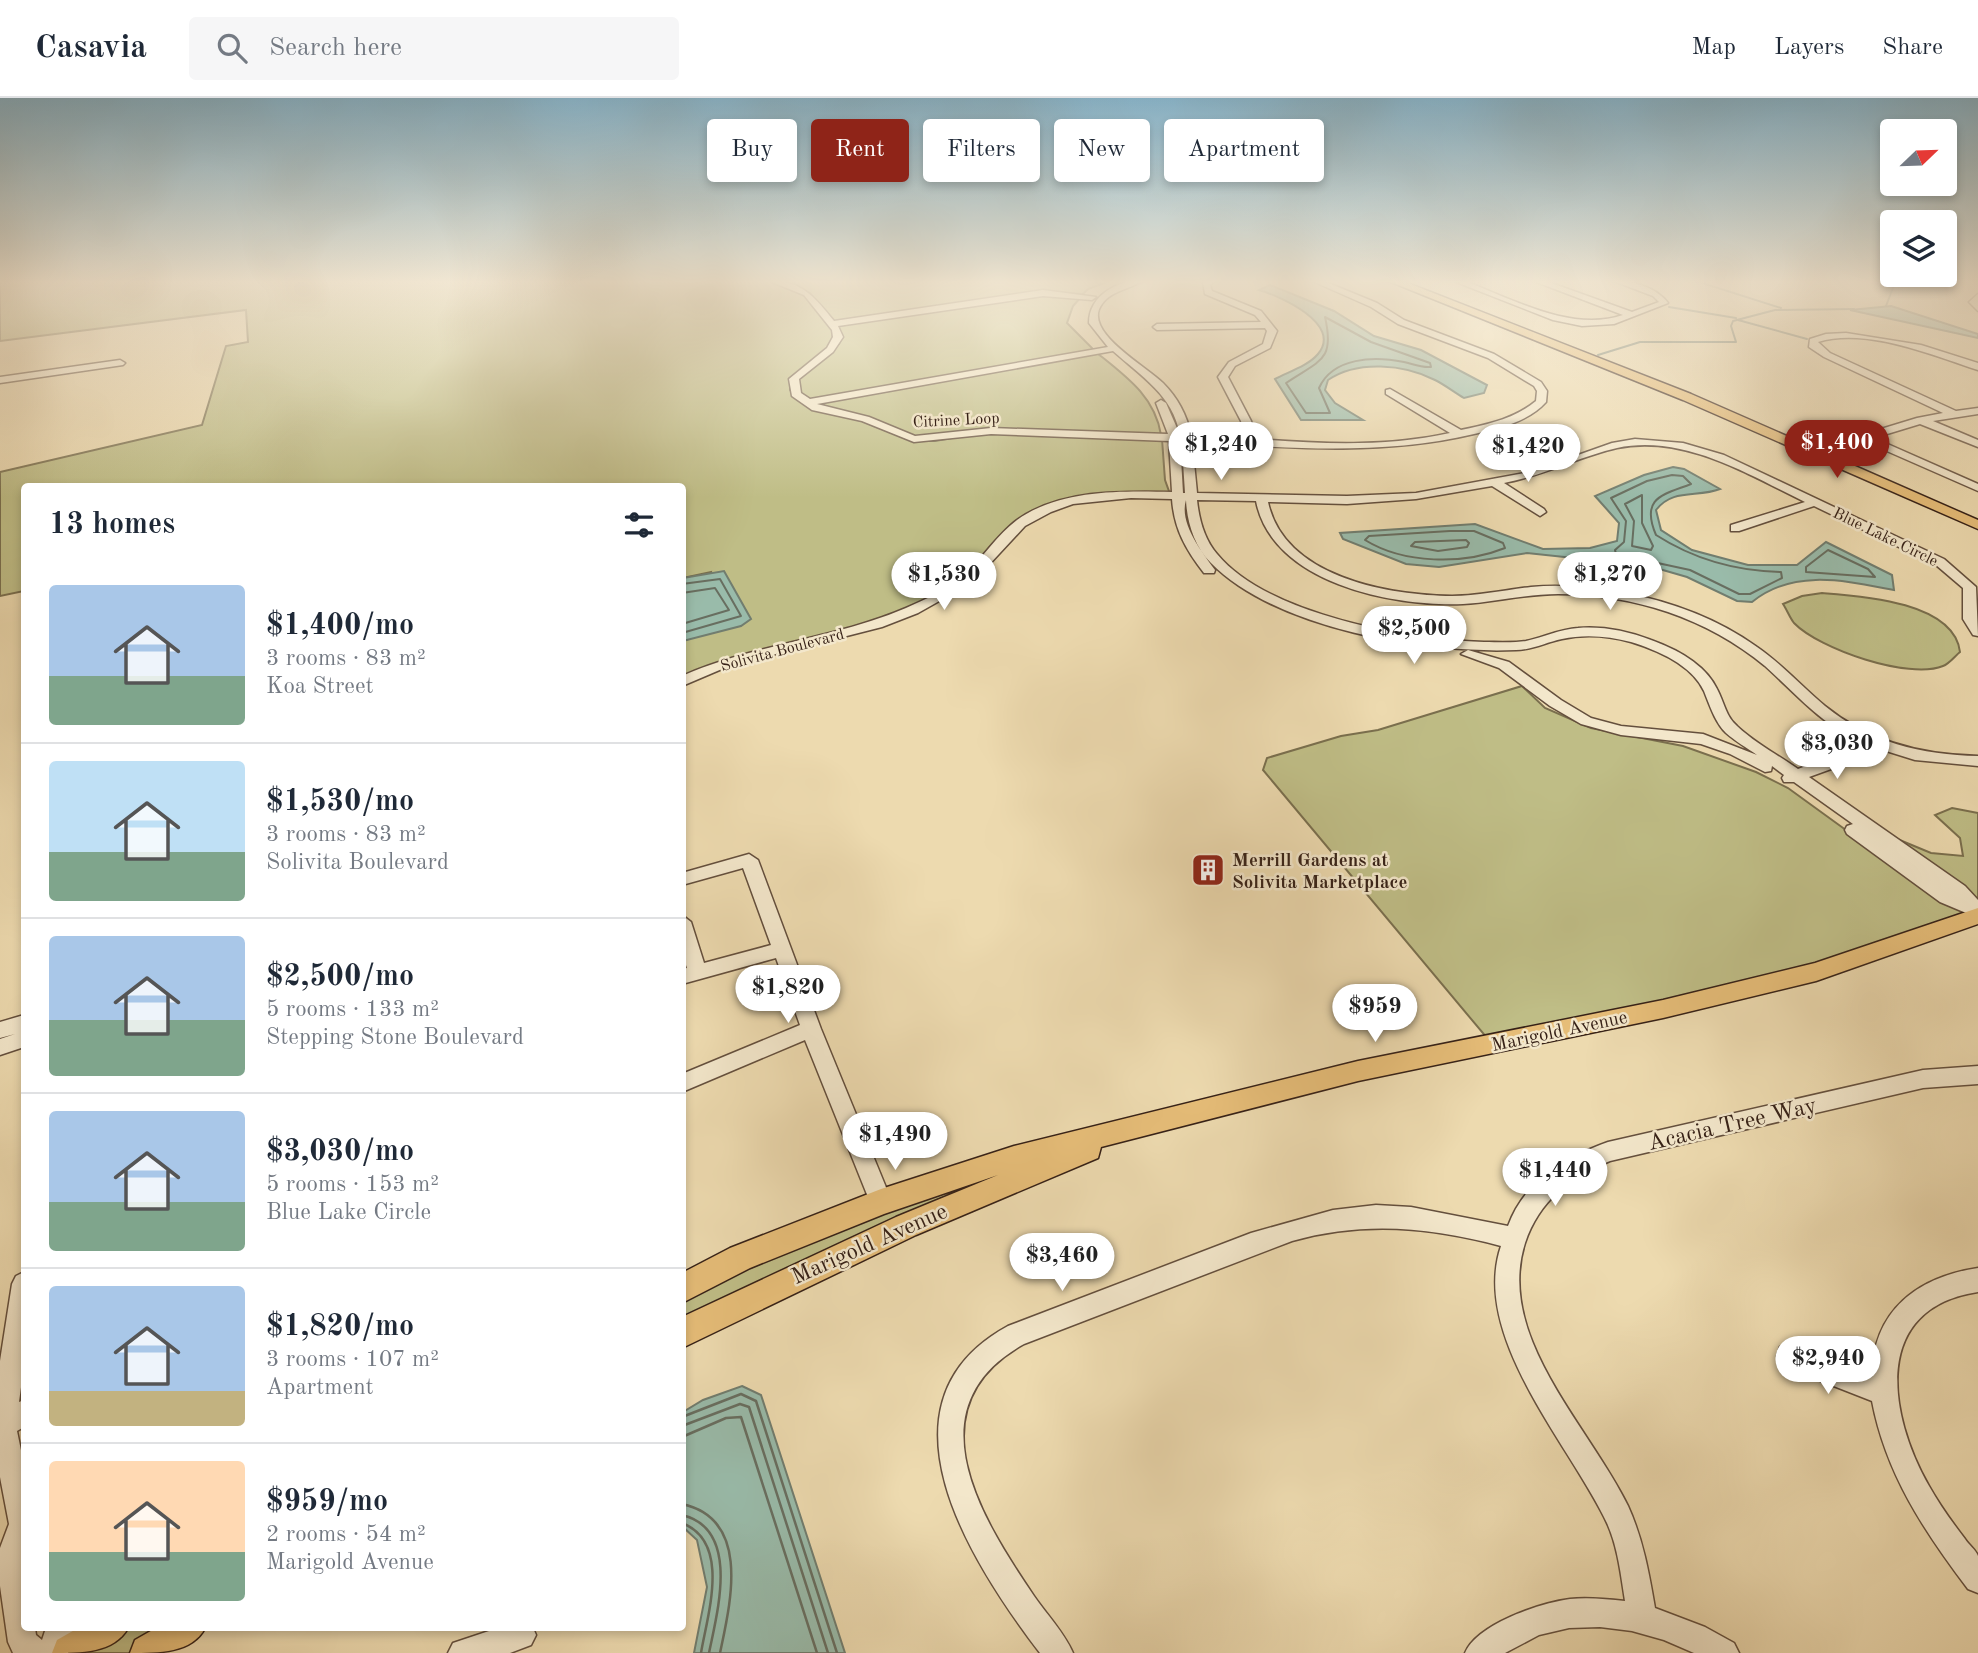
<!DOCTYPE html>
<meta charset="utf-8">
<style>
body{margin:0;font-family:"Old Standard TT",serif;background:#f6f6f7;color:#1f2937;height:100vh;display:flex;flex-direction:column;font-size:26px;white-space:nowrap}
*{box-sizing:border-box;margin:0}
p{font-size:23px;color:#747a83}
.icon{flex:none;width:38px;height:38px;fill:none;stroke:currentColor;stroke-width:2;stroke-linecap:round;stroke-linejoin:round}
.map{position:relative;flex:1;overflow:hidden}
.side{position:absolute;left:21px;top:385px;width:665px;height:1148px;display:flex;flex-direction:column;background:#fff;border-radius:7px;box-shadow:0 4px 10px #0003}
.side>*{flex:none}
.banner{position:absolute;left:707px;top:21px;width:665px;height:63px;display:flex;gap:14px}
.needle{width:46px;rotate:67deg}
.controls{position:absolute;left:1880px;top:21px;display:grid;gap:14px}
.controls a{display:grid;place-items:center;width:77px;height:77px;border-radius:7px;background:#fff;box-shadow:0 4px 10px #0003;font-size:35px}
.price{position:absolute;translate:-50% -60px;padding:0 16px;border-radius:24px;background:#fff;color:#222;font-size:23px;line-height:46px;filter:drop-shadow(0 2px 4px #0008)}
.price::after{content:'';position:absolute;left:50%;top:42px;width:21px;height:16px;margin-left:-10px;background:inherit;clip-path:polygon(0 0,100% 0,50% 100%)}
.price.on{background:#8f2418;color:#fff}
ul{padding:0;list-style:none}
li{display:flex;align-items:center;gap:21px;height:175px;padding:0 28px}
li+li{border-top:2px solid #e0e1e3}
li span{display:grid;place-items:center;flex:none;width:196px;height:140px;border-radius:7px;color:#555}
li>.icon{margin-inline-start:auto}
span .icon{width:84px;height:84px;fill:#fffc;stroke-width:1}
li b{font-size:30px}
h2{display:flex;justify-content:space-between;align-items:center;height:84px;padding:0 28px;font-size:30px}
.tag{padding:0 24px;border-radius:7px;background:#fff;box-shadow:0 4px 10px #0003;font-size:24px;line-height:63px}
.tag.on{background:#8f2418;color:#fff}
header{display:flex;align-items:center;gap:42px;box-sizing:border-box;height:98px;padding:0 35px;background:#fff;border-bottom:2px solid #e0e1e3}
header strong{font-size:33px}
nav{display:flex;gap:38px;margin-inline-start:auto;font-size:24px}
.search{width:490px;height:63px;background:#f6f6f7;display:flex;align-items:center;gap:18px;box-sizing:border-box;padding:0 24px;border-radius:7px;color:#747a83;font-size:26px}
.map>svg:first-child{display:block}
.green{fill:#bfbd86;stroke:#7a6f4e;stroke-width:2}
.water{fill:#9ba;stroke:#717d6f;stroke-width:2}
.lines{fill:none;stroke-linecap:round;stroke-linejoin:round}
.shore-far1{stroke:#686e60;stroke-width:2}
.shore{stroke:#686e60;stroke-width:2.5}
.stream{stroke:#717d6f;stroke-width:2}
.minor-casing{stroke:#644f3d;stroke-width:3}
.major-casing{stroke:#362117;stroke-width:3}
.minor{fill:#f3e7cb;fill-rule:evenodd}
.major{fill:#e6bd78;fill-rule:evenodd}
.labels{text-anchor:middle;stroke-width:5;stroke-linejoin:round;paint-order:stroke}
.far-street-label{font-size:16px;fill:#362117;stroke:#f3e7cb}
.poi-label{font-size:19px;font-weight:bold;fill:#362117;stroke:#f3e7cb;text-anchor:start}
.street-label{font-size:19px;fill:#362117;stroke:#f3e7cb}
.near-street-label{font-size:23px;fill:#362117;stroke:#f3e7cb}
</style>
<header>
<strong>Casavia</strong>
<div class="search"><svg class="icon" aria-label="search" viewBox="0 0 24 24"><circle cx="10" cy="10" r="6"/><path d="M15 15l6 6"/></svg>Search here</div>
<nav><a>Map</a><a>Layers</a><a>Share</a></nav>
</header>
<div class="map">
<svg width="1978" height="1555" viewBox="0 0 1978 1555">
<rect width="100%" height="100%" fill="#eddaaf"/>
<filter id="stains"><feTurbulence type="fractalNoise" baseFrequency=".00286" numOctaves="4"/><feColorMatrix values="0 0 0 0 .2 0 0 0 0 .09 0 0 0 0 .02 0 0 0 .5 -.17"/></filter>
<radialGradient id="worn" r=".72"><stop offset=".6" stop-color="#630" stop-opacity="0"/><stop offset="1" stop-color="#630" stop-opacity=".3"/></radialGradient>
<g class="green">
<path d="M0,182h767l37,14 29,36 -1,14 -42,35v11l7,9 16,10 49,12 50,20h23l45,-8 182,6 3,41 5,14 -39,-1 -88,15 -79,70 -54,30 -35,14 -152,38 -40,18v-37l19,-7 9,-62 -28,6 -1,-92h-658v105l-24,5v-124l202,-47 24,-79 22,-4 -2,-32 -246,31z"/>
<path d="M802,182h310l-24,9 -5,5 -41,-2 -207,31 -25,-30 -29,-9z"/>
<path d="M1044,196l37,3 -8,9 -6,17 28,28 -287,49 -8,-6 -2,-15 41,-35 3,-8 -5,-11z"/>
<path d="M1097,255c30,24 58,44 64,82l-180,-5 -65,8 -104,-35z"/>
<path d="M1822,495c40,3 132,9 138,59 -5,4 -11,12 -17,14 -34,14 -124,-17 -149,-43 -4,-5 -7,-13 -11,-19l19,-8z"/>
<path d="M1522,588l23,22 46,20 92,18 73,26 32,16 153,111 27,14 -157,54 -153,36 -171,35 -224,-268 4,-12 74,-22 37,-6z"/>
<path d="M1952,710l26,5v90l-88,-67 41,17 32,3 -3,-18 -25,-23z"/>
<path d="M1061,1055l-378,170v-25l201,-89z"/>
<path d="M127,1530h42l-38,25h-43z"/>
</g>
<g class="water">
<path d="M1270,187l64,26 40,25 47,14 66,35 -3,8 -20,5c-10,-6 -19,-13 -29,-18 -31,-16 -78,-20 -107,0l-3,10 10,13 28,17h-62l-26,-41c13,-7 33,-13 43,-25 25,-30 -38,-58 -59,-64z"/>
<path d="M1891,208l87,28v4l-128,-28z"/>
<path d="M1673,369l11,2 36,20c-23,9 -47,-1 -64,21l5,20 31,20 56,15h49l29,-23 66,33 2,15c-48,-9 -100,-22 -142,12l-15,-1 -50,-24 -38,-11 -122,-13 -88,14 -33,-3 -63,-25 -3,-6 135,-9 68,25 47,-1 27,-7 2,-18 -24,-27 49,-21z"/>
<path d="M724,473l27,48 -10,7 -58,15v-63z"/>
<path d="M742,1288l19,9 84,258h-151l13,-66 -10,-47 -14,-13v-115l20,-12z"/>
</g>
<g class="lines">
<g class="shore-far1">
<path d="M1325,219l46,25 59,21 1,4c-10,1 -18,-3 -27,-5 -30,-6 -71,-5 -85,26l11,25h-24l-20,-30c34,-23 49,-22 39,-66z"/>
<path d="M1672,377l11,1 8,8c-28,11 -51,13 -35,51 39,25 79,36 125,37l1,6 -32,16h-11l-49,-24 -74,-16 -1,-4 9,-8 2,-21 -15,-23 36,-17z"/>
<path d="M1642,397v28l11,23 -2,4 -19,-4 2,-25 -9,-17z"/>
<path d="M1450,433h24l29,12 2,5c-42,17 -101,16 -140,-8l4,-4z"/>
<path d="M1466,442l3,3 -2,4 -29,4 -27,-5 4,-4z"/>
<path d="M1828,452l40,19 7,8 -69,-5v-5z"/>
<path d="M682,486l38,-5 21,37 -59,17"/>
<path d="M682,495l33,-5 14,22 -47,14"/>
</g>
<g class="shore">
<path d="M682,1319l59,-23 15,7 81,252"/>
<path d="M682,1328l58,-22 9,3 79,246"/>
<path d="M682,1339l44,-19 15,-1 76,236"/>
<path d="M682,1406c70,15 48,101 38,149"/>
<path d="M682,1417c59,14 35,98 27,138"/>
<path d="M682,1425c50,19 25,93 19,130"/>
</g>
<g class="stream">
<path d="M1693,182l88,28"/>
<path d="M1886,208l10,-26"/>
<path d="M1669,209l67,11"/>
<path d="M1738,222l69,19"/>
<path d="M1598,257l42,-13h96l-5,-16 2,-5 42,-11 79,-1"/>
</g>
<defs>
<g id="minor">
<path d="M767,182c34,0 47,16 67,41l209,-31 53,7 -4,3 -49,-4 -205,30 5,11 -10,15 -34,27 2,14 9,6 298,-52 -19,-24c0,-28 29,-43 55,-43 -13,9 -32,10 -42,24 -21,27 44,62 61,79 14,14 24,32 28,52l54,4 -4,-18 -23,-44 11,-15 34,-18 4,-13 -2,-3 -108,2 -4,-3 4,-3 104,-2 -6,-7 -50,-21 -2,-12 13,-2 -6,5 2,6 49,20 16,20 -7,17 -35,18 -7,11 23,44 5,18c64,5 132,8 194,-6l-64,-39v-4l4,-1 71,41c27,-6 53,-11 75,-29l1,-10 -3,-5 -46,-28 -90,-34 -27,-17 -61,-27h11l56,23 27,17 90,34 47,28 6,9 -1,11c-18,20 -46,26 -72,32 -93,22 -187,14 -282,8l5,51 150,3 69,-3 114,-21 82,-29 23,-4 48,4 41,12 220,104 32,28 2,49 -5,-1 -10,-16v-31l-27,-23 -122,-59 -75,25h-8v-6l74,-23c-58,-28 -122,-68 -188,-54 -39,9 -74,28 -113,35l40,26 2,3 -6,4 -48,-30 -76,13 -69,5 -79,-2c16,75 119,93 184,94 27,0 53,-6 79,-9 30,-3 60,0 90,5 48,9 96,26 136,55 25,17 45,40 68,59 44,36 97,49 153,50v10l-63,-6 -48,-15 -22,19 -36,13 156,109 13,14v18l-38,-16 -93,-68 -2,-4 2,-4 6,-2 -59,-42h-10l-2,-4 2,-3 -12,-9 -1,5 -6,1 -35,-18 -29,-10 -80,-9 -40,-11 -31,-18 -51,-38 -38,-14 7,-4 41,12 52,38 30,18 30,8 82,8 54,21c-10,-7 -22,-14 -31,-22 -11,-11 -16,-27 -22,-42 -12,-26 -47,-41 -73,-49 -22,-6 -47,-8 -69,-3 -15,3 -30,11 -46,11 -90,4 -240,-21 -305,-87 -17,-17 -24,-41 -25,-63 -7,23 15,51 29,70l-1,3h-10c-18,-23 -30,-44 -32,-74l-41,-1 -58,6 -22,8 -26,14 -52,56 -55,31 -36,14 -153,39 -47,20v-10c72,-32 152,-37 224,-68 18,-8 45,-20 60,-34 17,-17 32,-40 51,-54 43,-31 105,-29 155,-28l-3,-51 -178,-7 -77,8 -52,-21 -50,-11 -20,-14 -3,-17 38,-31 6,-11 -1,-7 -28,-35zM1113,253c28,25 60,44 67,84l-14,-32 -5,-3 -5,3 12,31 -177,-6 -76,8 -46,-19 -52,-13zM1180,343l2,5 3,47h-2zM1197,402l59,1c16,82 136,106 207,103 32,-2 63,-10 95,-10 37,0 74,6 110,18 35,12 68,30 97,54 29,26 54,56 90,73l-22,17 -35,13c-20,-14 -43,-26 -61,-43 -11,-9 -13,-24 -20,-37 -12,-25 -41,-40 -66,-49 -23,-9 -49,-14 -73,-12 -18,1 -34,9 -52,13 -13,2 -29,1 -42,1 -75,-2 -217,-27 -267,-88 -13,-15 -18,-35 -20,-54z"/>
<path d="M1451,182h11c49,18 109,53 161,35l-92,-35h12l89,32 27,-10 -6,-6 -42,-16c20,0 45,7 57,23l-54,21 -32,2 -29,-6z"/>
<path d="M1978,196v17l-9,-9z"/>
<path d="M1846,235l75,12 57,18v7c-46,-15 -112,-43 -160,-28l12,11 126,58 22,-3v6l-45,7 45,19v7l-58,-23 -46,14 104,46v7l-114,-50 -52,13v-4l105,-32 26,-5 -119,-56 -15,-10 1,-8 16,-5z"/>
<path d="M120,262l5,3 -2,2 -123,18v-6z"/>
<path d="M749,756l9,6 63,169 71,173 -3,7 -8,3 -8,-3 -3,-7 -65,-162 -123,52v-18l118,-49 -24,-67 -94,26v-15l5,-1 -5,-15v-38l9,7 13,41 67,-18 -28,-77 -61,17v-12z"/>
<path d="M24,917v32l-24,8v-16l15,-5 -15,4v-16z"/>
<path d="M1978,968v18l-55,4 -313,73c-40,16 -71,40 -85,82 -30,94 65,184 103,263 15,33 21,67 27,102l50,19 29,16 5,10h-45l-30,-13 -32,-9 -32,-4 -31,1 -30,7 -34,18h-40c12,-29 75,-50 105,-54 18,-2 37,0 55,2 -4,-25 -7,-54 -18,-78 -36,-77 -137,-186 -106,-277 -72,-19 -137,-25 -209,-5l-268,103c-113,63 -43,174 10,252 13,19 30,36 39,57h-33c-68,-89 -173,-250 -32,-327l243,-93 82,-23 43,-5 35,2 97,19c17,-46 56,-68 100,-84l315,-72z"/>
<path d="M1978,1170v24c-107,16 -90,122 -49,194 10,18 23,36 36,53 3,5 11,11 13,17 0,9 0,27 0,37l-10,-4c-44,-58 -82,-115 -96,-188l-92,-36 -3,-9 3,-9 9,-3 83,32c1,-66 46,-99 106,-108z"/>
<path d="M24,1174v93l-5,37 5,-2v27l-7,4 7,34v163h11l1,7 6,5 4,-12h28l-6,25h-55l-5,-11 -8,-56v-38l9,-24 -9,-47v-116l12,-77 4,-8z"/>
<path d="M498,1530h35l3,7 -5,10 -21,8h-62l5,-10z"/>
</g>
<g id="major">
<path d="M1386,182h14l291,114 287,126v9l-295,-129z"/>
<path d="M1978,810v16l-162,57 -153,37 -305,63 -257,66 -3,11 -182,77 -234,113v-31l214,-100 102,-42 -114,39 -134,54 -68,35v-30l48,-25 151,-59 133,-43 344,-85 305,-61 152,-37z"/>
<path d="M78,1530h50c-14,25 -47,25 -76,25l5,-13z"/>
<path d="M156,1530h49c-13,25 -46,25 -75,25l5,-13z"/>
</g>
</defs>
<use href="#minor" class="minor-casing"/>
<use href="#major" class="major-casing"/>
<use href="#minor" class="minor"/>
<use href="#major" class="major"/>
</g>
<linearGradient id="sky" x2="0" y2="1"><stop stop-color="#88b7cf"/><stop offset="0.46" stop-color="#f7eedb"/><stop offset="1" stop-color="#f7eedb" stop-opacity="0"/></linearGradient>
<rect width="1978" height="400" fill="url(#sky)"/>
<defs>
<symbol id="building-square" viewBox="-11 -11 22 22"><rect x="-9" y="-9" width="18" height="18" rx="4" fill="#8f2418" stroke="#f3e7cb"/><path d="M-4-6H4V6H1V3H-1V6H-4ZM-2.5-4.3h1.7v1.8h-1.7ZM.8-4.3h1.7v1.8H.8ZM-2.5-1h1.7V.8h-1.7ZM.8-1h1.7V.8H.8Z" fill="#fff"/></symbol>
</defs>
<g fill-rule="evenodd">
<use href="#building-square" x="1189" y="753" width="38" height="38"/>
</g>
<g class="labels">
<g class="far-street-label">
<text transform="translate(956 321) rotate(-3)" y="6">Citrine Loop</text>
<text transform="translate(1886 438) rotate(26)" y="6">Blue Lake Circle</text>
<text transform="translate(782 551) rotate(-15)" y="6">Solivita Boulevard</text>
</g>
<g class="poi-label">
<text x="1232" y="768">Merrill Gardens at<tspan x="1232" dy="22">Solivita Marketplace</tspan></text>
</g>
<g class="street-label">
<text transform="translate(1559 932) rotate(-12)" y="7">Marigold Avenue</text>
</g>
<g class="near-street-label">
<text transform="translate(1732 1025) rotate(-13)" y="8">Acacia Tree Way</text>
<text transform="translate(869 1145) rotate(-24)" y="8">Marigold Avenue</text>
</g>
</g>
<rect width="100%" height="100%" filter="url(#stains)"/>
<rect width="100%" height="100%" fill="url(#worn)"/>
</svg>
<div class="controls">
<a><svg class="needle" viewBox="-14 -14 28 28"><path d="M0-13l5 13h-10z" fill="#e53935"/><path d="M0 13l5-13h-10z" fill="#747a83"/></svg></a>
<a><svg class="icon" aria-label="layers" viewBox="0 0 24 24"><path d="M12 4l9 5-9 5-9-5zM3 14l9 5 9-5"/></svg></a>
</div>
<b class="price on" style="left:1837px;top:382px">$1,400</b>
<b class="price" style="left:1221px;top:384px">$1,240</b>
<b class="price" style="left:1528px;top:386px">$1,420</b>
<b class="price" style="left:944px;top:514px">$1,530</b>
<b class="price" style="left:1610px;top:514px">$1,270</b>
<b class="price" style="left:1414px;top:568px">$2,500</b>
<b class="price" style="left:1837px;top:683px">$3,030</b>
<b class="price" style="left:788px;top:927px">$1,820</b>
<b class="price" style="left:1375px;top:946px">$959</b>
<b class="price" style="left:895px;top:1074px">$1,490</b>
<b class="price" style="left:1555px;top:1110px">$1,440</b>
<b class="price" style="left:1062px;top:1195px">$3,460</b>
<b class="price" style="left:1828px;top:1298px">$2,940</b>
<div class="banner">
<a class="tag">Buy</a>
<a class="tag on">Rent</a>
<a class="tag">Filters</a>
<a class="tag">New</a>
<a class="tag">Apartment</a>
</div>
<section class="side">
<h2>13 homes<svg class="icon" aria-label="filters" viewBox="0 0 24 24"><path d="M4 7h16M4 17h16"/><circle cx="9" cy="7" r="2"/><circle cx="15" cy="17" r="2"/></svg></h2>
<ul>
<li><span style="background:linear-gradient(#a9c7e8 65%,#7fa58c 0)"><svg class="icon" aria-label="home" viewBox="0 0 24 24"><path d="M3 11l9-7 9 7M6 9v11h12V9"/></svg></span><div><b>$1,400/mo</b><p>3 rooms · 83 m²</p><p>Koa Street</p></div></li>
<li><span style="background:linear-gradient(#bfe0f5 65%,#7fa58c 0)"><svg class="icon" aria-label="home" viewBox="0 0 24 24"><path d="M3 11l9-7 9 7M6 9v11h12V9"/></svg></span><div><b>$1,530/mo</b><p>3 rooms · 83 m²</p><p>Solivita Boulevard</p></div></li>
<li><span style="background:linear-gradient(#a9c7e8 60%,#7fa58c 0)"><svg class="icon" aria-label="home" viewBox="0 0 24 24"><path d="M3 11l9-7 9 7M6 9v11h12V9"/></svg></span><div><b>$2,500/mo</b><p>5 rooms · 133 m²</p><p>Stepping Stone Boulevard</p></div></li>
<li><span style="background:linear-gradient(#a9c7e8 65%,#7fa58c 0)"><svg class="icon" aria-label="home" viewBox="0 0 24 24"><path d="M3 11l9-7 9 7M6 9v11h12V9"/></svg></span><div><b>$3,030/mo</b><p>5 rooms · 153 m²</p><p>Blue Lake Circle</p></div></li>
<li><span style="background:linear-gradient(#a9c7e8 75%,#c2b280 0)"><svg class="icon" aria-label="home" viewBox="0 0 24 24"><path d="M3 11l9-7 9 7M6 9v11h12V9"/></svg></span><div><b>$1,820/mo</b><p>3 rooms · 107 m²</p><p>Apartment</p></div></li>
<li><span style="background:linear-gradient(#ffd9b3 65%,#7fa58c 0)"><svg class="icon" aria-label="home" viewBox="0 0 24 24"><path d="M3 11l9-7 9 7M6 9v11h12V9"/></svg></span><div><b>$959/mo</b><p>2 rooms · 54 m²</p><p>Marigold Avenue</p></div></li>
</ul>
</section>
</div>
